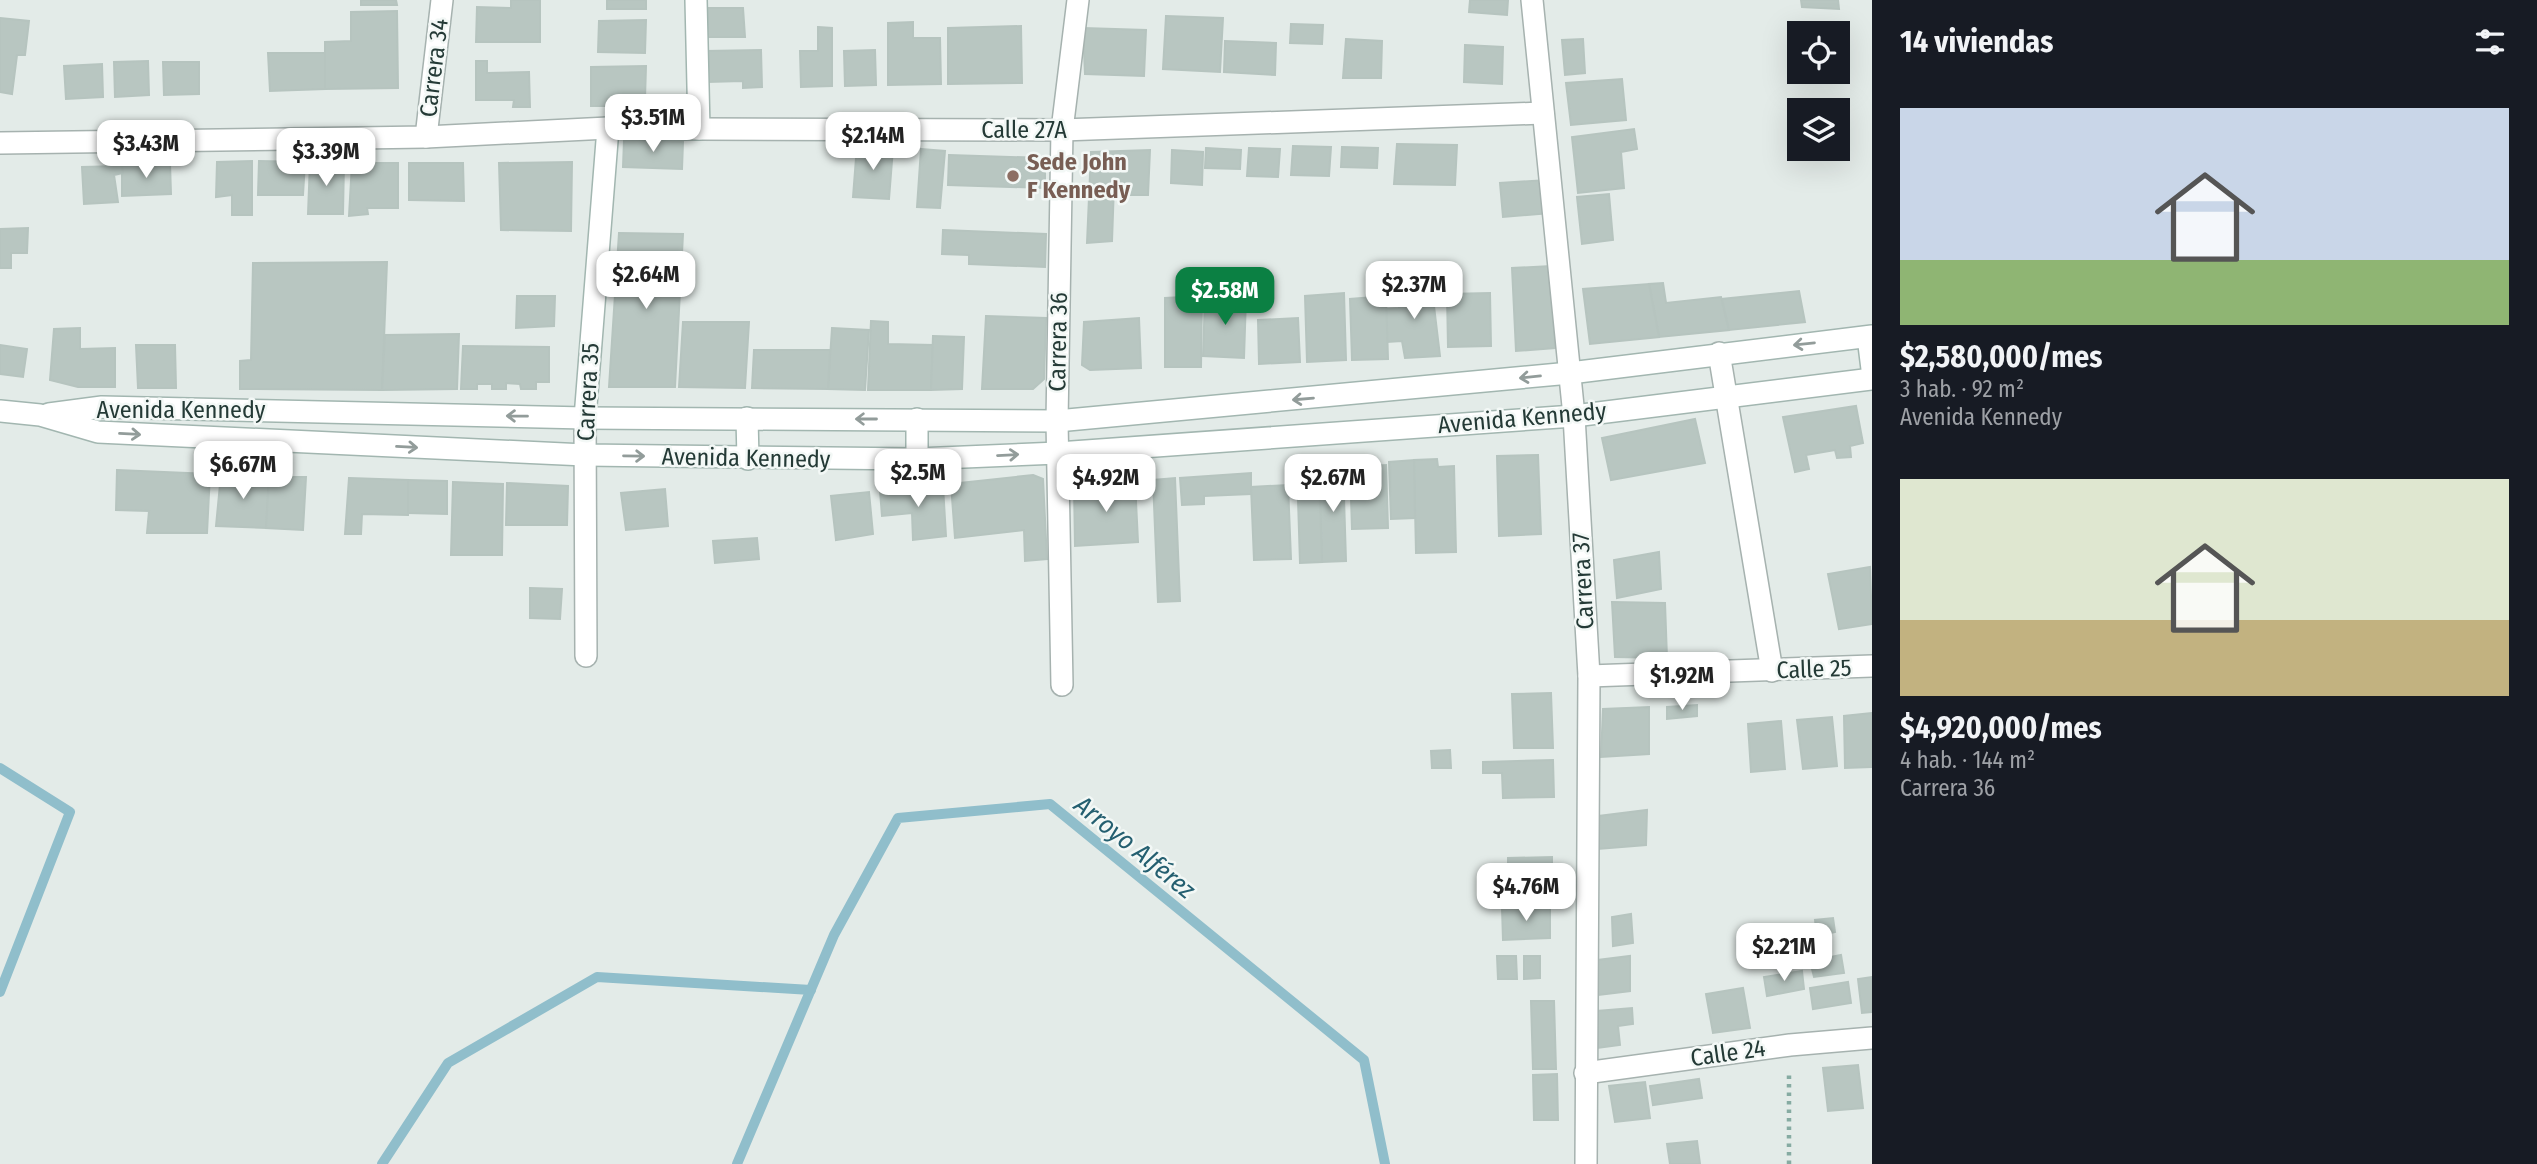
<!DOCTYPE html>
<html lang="es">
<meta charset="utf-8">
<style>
body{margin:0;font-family:"Fira Sans Condensed",sans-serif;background:#242831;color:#f1f3f6;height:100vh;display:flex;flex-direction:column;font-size:26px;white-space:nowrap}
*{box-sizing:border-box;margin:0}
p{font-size:23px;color:#9ea1a6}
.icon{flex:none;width:38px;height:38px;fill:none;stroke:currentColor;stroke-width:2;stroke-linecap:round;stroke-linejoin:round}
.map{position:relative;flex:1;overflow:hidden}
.drawer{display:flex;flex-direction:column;background:#171b24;width:665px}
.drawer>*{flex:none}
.fabs{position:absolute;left:1787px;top:21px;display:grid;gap:14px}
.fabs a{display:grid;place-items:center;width:63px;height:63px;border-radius:0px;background:#171b24;box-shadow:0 7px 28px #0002;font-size:35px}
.price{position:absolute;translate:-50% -60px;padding:0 16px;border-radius:14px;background:#fff;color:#222;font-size:23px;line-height:46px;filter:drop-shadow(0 2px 4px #0008)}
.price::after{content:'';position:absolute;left:50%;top:42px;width:21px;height:16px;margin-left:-10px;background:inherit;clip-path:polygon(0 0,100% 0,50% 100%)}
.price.current{background:#0b8043;color:#fff}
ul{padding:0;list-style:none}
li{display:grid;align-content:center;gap:14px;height:371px;padding:0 28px}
li span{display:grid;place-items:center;height:217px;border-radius:0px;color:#555}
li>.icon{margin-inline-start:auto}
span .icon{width:126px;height:126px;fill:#fffc;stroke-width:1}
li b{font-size:30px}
h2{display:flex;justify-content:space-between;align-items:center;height:84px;padding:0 28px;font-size:30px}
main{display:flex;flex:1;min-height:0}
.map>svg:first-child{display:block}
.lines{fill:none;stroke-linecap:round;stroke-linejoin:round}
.stream{stroke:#90becb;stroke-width:10}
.building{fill:#b8c6c1;stroke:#b6c4bf;stroke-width:2}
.street-casing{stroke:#a6b2af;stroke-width:24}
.secondary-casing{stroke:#a2b6b0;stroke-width:24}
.path{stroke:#86aba2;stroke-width:4.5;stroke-dasharray:3.5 5;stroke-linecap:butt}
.street{stroke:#fff;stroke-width:21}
.secondary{stroke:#fff;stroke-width:21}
.oneway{stroke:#929c9a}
.education-dot{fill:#8d6e63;stroke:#f3f8f6;stroke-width:2.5}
.labels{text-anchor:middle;stroke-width:5;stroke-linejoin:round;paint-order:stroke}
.street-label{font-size:24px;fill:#243a36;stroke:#f3f8f6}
.education-label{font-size:24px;font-weight:bold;fill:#785e54;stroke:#f3f8f6;text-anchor:start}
.water-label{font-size:26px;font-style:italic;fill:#245f70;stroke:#f3f8f6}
</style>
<main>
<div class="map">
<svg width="1872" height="1164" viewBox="0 0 1872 1164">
<rect width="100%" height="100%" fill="#e3ebe8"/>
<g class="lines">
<g class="stream">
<path d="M0,768l70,44 -70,180"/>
<path d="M382,1164l66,-101 149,-86 214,13"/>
<path d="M737,1164l97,-229 64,-117 152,-14 314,256 21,104"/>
</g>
</g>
<g class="building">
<path d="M361,0h35l1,5h-36z"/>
<path d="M511,0h29v42h-64l1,-35 34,1z"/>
<rect x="607" y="0" width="39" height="9"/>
<path d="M1470,0h38l-1,15 -38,-3z"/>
<path d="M1801,0h37l1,9 -37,-2z"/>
<path d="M705,8h38l2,29h-39z"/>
<path d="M397,11l1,77 -73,1v-47l26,-1v-29z"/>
<path d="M1166,16l57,2 -3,54 -57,-3z"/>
<path d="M0,18l29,3 -4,34h-8l-5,39 -12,-2z"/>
<path d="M646,20l-1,33 -47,-1 1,-31z"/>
<path d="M913,22v16h27l1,46 -53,1v-62z"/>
<path d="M1291,24l32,1 -1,19 -32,-1z"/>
<path d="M1021,26l1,57 -74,1v-56z"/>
<path d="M818,27l14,1v58l-31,1 -1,-36h18z"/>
<path d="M1083,28l63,2 -2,46 -59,-2z"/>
<path d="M1346,39l36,2 -1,37h-38z"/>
<path d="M1583,39l2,34 -20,2 -3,-35z"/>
<path d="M1225,41l51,2 -1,32 -51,-3z"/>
<path d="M1465,45l38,2 -1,37 -38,-2z"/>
<path d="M761,50l1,37 -19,1v-7l-36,1 -1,-31z"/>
<path d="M875,50l1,35 -31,1 -1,-35z"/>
<path d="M268,53h57v36l-55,2z"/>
<path d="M148,61l1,34 -34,2 -1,-35z"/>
<path d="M476,61h11v12l42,-1 1,35h-17l1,-7h-38z"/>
<path d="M163,62h36v32l-35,1z"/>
<path d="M102,64l1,33 -37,2 -2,-33z"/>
<path d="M646,66l-1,33h-38v7h-16v-39z"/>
<path d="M1622,79l4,41 -55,5 -5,-42z"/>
<path d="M1634,129l3,20 -16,3 3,36 -46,5 -6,-56z"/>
<path d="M624,140l59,2 -1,27 -59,-2z"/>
<path d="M1397,144l60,1 -2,40 -61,-1z"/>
<path d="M857,145l36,3 -4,51 -36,-2z"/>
<path d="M1293,146l38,1 -2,29 -38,-1z"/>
<path d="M1342,147l36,1 -1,20 -36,-1z"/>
<path d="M1206,148l35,2 -1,19 -35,-1z"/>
<path d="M1249,148l31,1 -2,28 -31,-1z"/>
<path d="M921,149l24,2 -5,57 -23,-1z"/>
<path d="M1150,150l-2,45h-21v-10h-13l-2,56 -25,2 4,-91z"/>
<path d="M1172,150l31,2 -1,33 -31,-2z"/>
<path d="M949,155l96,3v30l-97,-3z"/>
<path d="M252,161v54h-20v-20l-16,2 1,-35z"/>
<path d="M259,161l46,1 -2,33h-45z"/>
<path d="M310,162h34l-1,52h-35z"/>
<path d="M572,162l-1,69 -70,-1 -2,-67z"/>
<path d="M170,163l1,31 -49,2v-30z"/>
<path d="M352,163h46v45h-31l1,6 -19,2z"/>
<path d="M409,163h54l1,38 -55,-1z"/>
<path d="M122,166l1,7 -9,2 4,27 -34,2 -2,-37z"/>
<path d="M1547,180l3,33 -47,4 -3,-34z"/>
<path d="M1609,194l4,46 -31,4 -5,-47z"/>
<path d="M28,228l-1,25h-16v15h-11v-39z"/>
<path d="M943,230l103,4 -1,33 -76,-3v-9l-27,-1z"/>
<path d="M619,233l64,1 -8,153h-66z"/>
<path d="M387,262l-5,128 -142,-1v-28l11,-1 2,-97z"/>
<path d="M1551,266l4,82 -39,3 -4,-83z"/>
<path d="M1431,281l9,75 -35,2 -3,-17 -15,1 -1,-33 13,-1 -2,-25z"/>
<path d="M1663,283l3,20 55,-6 8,33 -70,7 -10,-53z"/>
<path d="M1649,284l10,53 -69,7 -7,-55z"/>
<path d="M1799,291l6,31 -76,8 -7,-31z"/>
<path d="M1344,293l2,67 -39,2 -2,-66z"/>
<path d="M1490,293l1,53 -43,1 -1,-53z"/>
<path d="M517,296h38l-1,30 -38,2z"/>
<path d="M1202,296l-1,71h-36v-69z"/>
<path d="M1386,296l2,63 -36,1 -2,-61z"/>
<path d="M1205,297l41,1 -2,60 -41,-2z"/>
<path d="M986,316l60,2 -2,61 -11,10h-51z"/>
<path d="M1139,318l2,50 -51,2 -8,-5 2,-43z"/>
<path d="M1298,318l2,44 -41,2 -1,-44z"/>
<path d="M871,321l17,1v22l45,1 -2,45h-63z"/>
<path d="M683,322h66l-4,66 -66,-1z"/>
<path d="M80,328v21l35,-1v39h-37l-28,-7 4,-51z"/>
<path d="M832,328l37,2 -4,60 -37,-1z"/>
<path d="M459,334l-2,55 -75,1 3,-55z"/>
<path d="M933,336l31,1 -2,52 -31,1z"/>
<path d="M0,345l27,4 -4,28 -23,-3z"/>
<path d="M136,345h39l1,43h-38z"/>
<path d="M463,346l86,1v35h-13v7h-15l-1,-5 -14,-1v6h-14v-5h-15v5h-16z"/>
<path d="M754,350h76l-2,39 -76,-1z"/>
<path d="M1856,406l7,37 -13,3 1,11 -14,1 -2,-8 -29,5 3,14 -14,3 -12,-55z"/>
<path d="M1695,419l10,44 -94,17 -9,-42z"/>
<path d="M1538,455l3,79 -42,2 -2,-80z"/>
<path d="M1437,459l1,8 16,-1 2,86 -40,1 -2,-93z"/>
<path d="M1414,460l1,58 -24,1 -2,-57z"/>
<path d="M1386,465l2,63 -36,1 -2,-62z"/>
<path d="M1343,466l3,95 -24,1 -3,-94z"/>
<path d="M1297,468h22l3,94 -22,1z"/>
<path d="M117,470l93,4 -3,59h-60l2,-22 -33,-1z"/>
<path d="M1251,473v21l-47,2v8l-22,1 -2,-27z"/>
<path d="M221,474l48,3 -3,51 -50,-2z"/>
<path d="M1033,475l10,4 4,80 -22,2 -1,-31 -69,8 -4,-54z"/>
<path d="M269,477h37l-3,53 -37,-2z"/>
<path d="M349,478l59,2v35l-46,-1 -1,20h-16z"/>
<path d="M1175,478l5,123 -22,1 -5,-122z"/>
<path d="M408,480l39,1v33l-39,-1z"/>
<path d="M1135,481l3,61 -63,4 -1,-61z"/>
<path d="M453,482l50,2 -1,71h-51z"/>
<path d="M507,483l61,3 -1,39h-61z"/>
<path d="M1288,485l3,74 -37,1 -3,-73z"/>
<path d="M943,486l3,50 -33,4 -1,-27 -30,3 -2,-25z"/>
<path d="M665,489l3,37 -42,4 -5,-37z"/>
<path d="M869,492l4,42 -37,6 -5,-44z"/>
<path d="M757,538l2,21 -44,4 -2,-22z"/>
<path d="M1659,552l2,37 -44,9 -3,-38z"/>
<path d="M1870,567l2,57 -33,5 -11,-55z"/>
<path d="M530,588l32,1 -2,30 -30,-1z"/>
<path d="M1612,602l53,1 2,55 -52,-1z"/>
<path d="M1551,693l2,55h-39l-2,-54z"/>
<path d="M1697,705v11l-30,3v-12z"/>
<path d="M1649,707v47l-48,3 2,-48z"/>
<path d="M1872,713v54l-27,1 -1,-52z"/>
<path d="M1832,717l5,49 -34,3 -6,-49z"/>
<path d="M1781,721l4,48 -34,3 -3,-48z"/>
<path d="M1450,750l1,18h-19l-1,-17z"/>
<path d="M1553,760l1,37 -51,1 -1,-25h-19v-11z"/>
<path d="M1647,810l-1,35 -48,4 1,-33z"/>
<path d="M1552,857v36l-44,1v-36z"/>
<path d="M1550,906v32l-47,2 -1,-32z"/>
<path d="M1631,914l2,29 -20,3 -1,-29z"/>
<path d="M1833,918l2,14 -18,4 -2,-16z"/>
<path d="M1841,955l3,18 -30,4 -4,-16z"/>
<path d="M1497,956h19l1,23h-19z"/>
<path d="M1524,956h16v22l-16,1z"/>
<path d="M1630,956v35l-33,4 1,-35z"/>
<path d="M1802,971l2,18 -37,7 -3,-19z"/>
<path d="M1872,977v35l-10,1 -4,-34z"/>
<path d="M1848,982l3,21 -38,6 -3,-21z"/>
<path d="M1743,988l7,40 -37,5 -7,-39z"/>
<path d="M1531,1001h23l2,68h-23z"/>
<path d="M1632,1008l1,16 -15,2 2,19 -24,3 1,-37z"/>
<path d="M1858,1065l5,43 -35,3 -5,-43z"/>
<path d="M1557,1074l1,46h-24l-1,-45z"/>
<path d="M1699,1079l3,19 -49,7 -3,-19z"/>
<path d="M1645,1082l5,36 -35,4 -6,-36z"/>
<path d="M1697,1141l3,23h-30l-3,-20z"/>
</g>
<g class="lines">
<defs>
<g id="street">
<path d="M1532,0l42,416 15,260 -3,488"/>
<path d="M699,129l363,1 481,-17"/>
<path d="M426,137l16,-137"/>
<path d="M0,143l426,-6 182,-9"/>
<path d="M1719,353l53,318"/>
<path d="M585,418l1,238"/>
<path d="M1589,676l283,-10"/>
<path d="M1062,685l-5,-264 5,-291 16,-130"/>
<path d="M1585,1073l205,-28 82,-7"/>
</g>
<g id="secondary">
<path d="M1868,337l4,32"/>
<path d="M0,411l40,4 58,17 487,23 332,4 141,-6 516,-37 298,-37"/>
<path d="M49,414l53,-7 483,11 472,3 513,-48 302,-37"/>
<path d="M585,418l23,-290 91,1 -3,-129"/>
<path d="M747,418l1,41"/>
<path d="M917,459v-40"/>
</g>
</defs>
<use href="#street" class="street-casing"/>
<use href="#secondary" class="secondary-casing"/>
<path class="path" d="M1789,1164v-93"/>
<use href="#street" class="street"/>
<use href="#secondary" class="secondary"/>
</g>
<defs><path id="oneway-shaft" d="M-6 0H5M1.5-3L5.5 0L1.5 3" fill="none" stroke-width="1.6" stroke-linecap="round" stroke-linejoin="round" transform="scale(1.75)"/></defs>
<g class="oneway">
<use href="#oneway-shaft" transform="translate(1804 344) rotate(174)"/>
<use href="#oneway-shaft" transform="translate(1530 377) rotate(174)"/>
<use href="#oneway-shaft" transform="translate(1303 399) rotate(175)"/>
<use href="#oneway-shaft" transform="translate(517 416) rotate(-179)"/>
<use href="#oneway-shaft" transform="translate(866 419) rotate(-180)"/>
<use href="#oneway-shaft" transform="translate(130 434) rotate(3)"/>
<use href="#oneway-shaft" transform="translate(407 447) rotate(3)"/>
<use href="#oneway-shaft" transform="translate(1008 455) rotate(-3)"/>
<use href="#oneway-shaft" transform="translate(634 456) rotate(1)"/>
</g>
<circle class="education-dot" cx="1013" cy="176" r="7"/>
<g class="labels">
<g class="street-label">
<text transform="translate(434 68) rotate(-83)" y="8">Carrera 34</text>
<text x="1024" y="138">Calle 27A</text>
<text transform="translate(1058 342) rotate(-89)" y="8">Carrera 36</text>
<text transform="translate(588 392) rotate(-87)" y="8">Carrera 35</text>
<text x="181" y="418">Avenida Kennedy</text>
<text transform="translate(1522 418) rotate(-5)" y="8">Avenida Kennedy</text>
<text transform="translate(746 458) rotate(1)" y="8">Avenida Kennedy</text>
<text transform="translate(1583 581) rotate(-93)" y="8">Carrera 37</text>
<text transform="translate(1814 669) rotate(-2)" y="8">Calle 25</text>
<text transform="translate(1728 1053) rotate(-8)" y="8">Calle 24</text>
</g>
<g class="education-label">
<text x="1027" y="170">Sede John<tspan x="1027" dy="28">F Kennedy</tspan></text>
</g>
<g class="water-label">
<text transform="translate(1135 847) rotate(39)" y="9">Arroyo Alférez</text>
</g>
</g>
</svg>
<div class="fabs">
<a><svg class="icon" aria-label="locate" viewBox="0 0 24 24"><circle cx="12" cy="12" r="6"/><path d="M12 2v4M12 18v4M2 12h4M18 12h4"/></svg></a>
<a><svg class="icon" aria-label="layers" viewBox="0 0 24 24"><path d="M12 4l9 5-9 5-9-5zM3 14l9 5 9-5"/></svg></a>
</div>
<b class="price" style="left:653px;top:154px">$3.51M</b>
<b class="price" style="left:873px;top:172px">$2.14M</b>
<b class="price" style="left:146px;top:180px">$3.43M</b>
<b class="price" style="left:326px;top:188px">$3.39M</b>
<b class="price" style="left:646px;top:311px">$2.64M</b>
<b class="price" style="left:1414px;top:321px">$2.37M</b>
<b class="price current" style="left:1225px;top:327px">$2.58M</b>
<b class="price" style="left:243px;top:501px">$6.67M</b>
<b class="price" style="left:918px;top:509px">$2.5M</b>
<b class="price" style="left:1106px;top:514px">$4.92M</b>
<b class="price" style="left:1333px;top:514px">$2.67M</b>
<b class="price" style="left:1682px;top:712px">$1.92M</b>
<b class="price" style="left:1526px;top:923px">$4.76M</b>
<b class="price" style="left:1784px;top:983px">$2.21M</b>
</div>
<section class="drawer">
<h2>14 viviendas<svg class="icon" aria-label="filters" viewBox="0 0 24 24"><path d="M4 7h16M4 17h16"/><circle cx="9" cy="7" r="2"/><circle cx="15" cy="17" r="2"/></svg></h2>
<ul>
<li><span style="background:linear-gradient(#c9d6e8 70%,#8fb573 0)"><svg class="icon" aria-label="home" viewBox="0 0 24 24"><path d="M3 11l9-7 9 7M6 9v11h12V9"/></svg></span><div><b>$2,580,000/mes</b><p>3 hab. · 92 m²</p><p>Avenida Kennedy</p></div></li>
<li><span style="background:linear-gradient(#dfe7d0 65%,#c2b280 0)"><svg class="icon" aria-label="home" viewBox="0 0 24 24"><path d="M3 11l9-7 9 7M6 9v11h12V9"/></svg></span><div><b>$4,920,000/mes</b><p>4 hab. · 144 m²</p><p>Carrera 36</p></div></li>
</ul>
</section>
</main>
